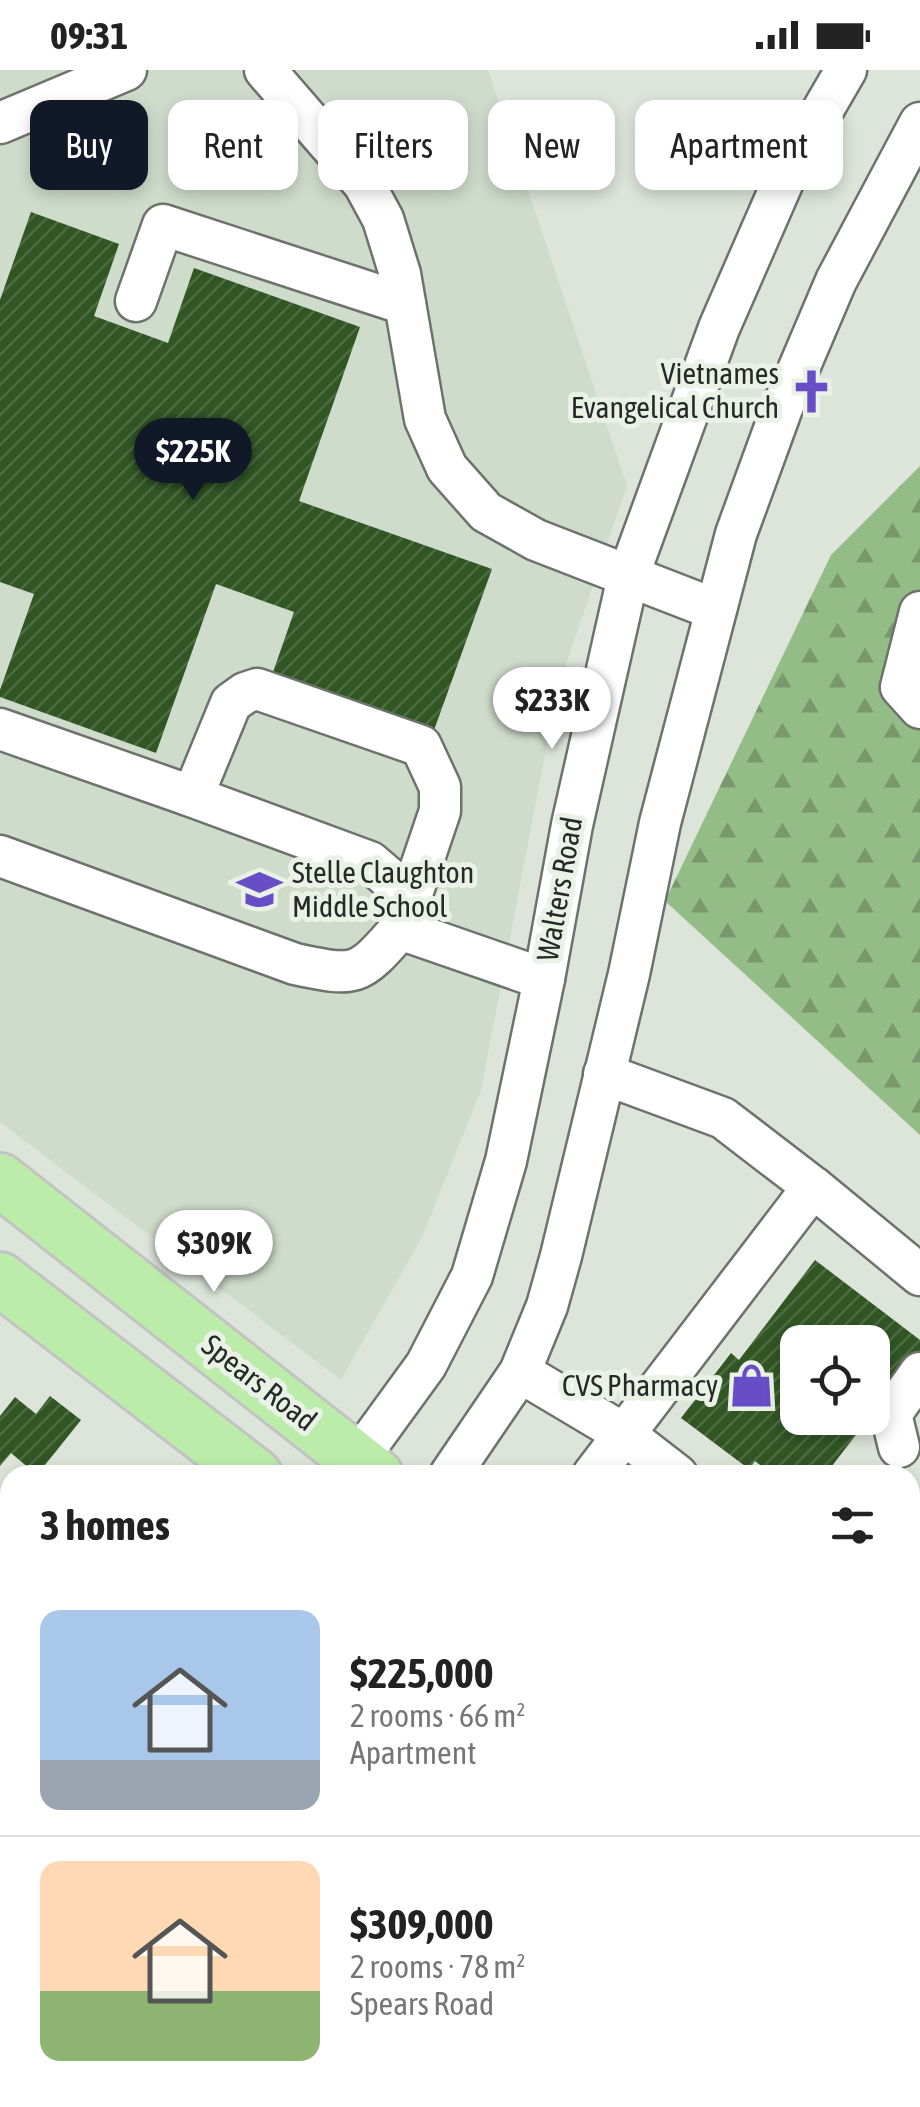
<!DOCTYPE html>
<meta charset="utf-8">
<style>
body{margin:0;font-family:"Asap Condensed",sans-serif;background:#f2f2f2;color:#222;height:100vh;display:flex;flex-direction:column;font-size:38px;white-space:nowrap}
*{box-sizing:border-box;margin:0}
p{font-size:32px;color:#767676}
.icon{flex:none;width:55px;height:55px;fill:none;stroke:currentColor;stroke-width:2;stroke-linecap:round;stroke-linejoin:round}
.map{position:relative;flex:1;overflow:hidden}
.panel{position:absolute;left:0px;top:1395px;width:920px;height:642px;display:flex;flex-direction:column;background:#fff;border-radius:30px 30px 0 0;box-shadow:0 5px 15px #0003}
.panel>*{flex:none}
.hud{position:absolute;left:30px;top:30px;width:860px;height:90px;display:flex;gap:20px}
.tools{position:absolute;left:780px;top:1255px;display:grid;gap:20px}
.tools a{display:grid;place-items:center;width:110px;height:110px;border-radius:20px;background:#fff;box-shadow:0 5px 15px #0003;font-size:50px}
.price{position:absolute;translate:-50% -85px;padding:0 22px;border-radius:35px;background:#fff;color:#222;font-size:32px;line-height:65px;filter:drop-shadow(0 2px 5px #0008)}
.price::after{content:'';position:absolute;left:50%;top:60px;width:30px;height:22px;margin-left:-15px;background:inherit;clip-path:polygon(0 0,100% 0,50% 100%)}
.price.selected{background:#111827;color:#fff}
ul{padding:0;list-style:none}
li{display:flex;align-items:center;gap:30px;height:250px;padding:0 40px}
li+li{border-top:2px solid #e0e0e0}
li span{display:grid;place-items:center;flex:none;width:280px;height:200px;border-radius:20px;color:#555}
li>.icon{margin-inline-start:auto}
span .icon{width:120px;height:120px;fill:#fffc;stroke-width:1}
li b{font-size:42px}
h2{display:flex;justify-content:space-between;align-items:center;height:120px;padding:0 40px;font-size:42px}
.chip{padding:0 35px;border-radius:20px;background:#fff;box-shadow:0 5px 15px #0003;font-size:35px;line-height:90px}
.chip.selected{background:#111827;color:#fff}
.status{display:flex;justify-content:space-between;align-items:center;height:70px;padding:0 50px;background:#fff;direction:ltr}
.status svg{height:28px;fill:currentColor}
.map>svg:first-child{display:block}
.built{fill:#cfdccb}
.forest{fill:url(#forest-firs)}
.building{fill:url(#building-hatch)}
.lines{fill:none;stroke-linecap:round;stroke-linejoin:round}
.minor-tunnel{stroke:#b8bfb6;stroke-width:40;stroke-dasharray:40 20;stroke-linecap:butt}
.minor-casing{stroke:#6c736a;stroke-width:45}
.major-casing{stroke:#c2c3c2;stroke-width:58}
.minor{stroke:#fff;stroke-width:40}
.major{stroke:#bbecaa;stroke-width:52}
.labels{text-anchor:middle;stroke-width:10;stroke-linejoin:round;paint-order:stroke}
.poi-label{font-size:30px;fill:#262925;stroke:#eaf2e7;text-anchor:end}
.street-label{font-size:30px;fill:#262925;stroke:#eaf2e7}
</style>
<div class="status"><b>09:31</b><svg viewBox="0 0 49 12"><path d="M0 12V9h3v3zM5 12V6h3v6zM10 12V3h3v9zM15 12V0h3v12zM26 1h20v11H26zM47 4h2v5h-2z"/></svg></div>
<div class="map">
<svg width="920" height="2037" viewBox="0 0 920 2037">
<defs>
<pattern id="forest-firs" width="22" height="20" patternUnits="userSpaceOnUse" patternTransform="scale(2.5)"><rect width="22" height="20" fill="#94bc86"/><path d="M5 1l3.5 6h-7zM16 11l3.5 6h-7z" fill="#79996d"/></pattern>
<pattern id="building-hatch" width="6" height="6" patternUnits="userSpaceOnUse" patternTransform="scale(2.5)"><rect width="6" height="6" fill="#315624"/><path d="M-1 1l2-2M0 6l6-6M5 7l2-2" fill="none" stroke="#4d6b43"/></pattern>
</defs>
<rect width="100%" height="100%" fill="#dde5da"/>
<path class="built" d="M0,0h488l139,416 -70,205 -76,399 -59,147 -81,143 -341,-258z"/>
<path class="forest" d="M920,396v669l-255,-234 166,-346z"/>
<g class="building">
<path d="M31,142l88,32 -25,72 74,27 26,-75 166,59 -61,174 193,68 -59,164 -161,-58 22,-63 -78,-28 -60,169 -156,-56v-7l34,-96 -34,-12v-282z"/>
<path d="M815,1190l105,80v11l-48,62v-71h-74v76h71l-44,57h-52l-18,-14 -6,8 -68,-51 50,-65 8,7z"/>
<path d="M50,1326l31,24 -44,55 -26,-22 -11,13v-50l15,-19 21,17z"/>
<path d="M10,1639v49l-10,-13v-28z"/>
<path d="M514,2028h76l-7,9h-56z"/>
</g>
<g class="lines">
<path class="minor-tunnel" d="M910,1614l10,-12"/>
<defs>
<g id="minor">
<path d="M265,0l99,114 19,35 17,55 25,145 22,49 39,44 50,28 178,69"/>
<path d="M0,53l126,-53"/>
<path d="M136,231l27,-76 242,79"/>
<path d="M920,542l-19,75 19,21"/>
<path d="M0,659l188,66 11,-14 32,-78 14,-10 12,-4 164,57 19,41v24l-40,118 144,50"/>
<path d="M188,725l182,67 41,35"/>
<path d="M0,786l295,108c62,13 63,13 105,-35"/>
<path d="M604,1004l119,44 90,69 107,88"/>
<path d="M520,1302l104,62 53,41"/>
<path d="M899,1377l-8,-33 29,-41"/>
<path d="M346,1405l80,-110 46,-89 34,-115 38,-182 28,-154 56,-248 91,-249 69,-158 58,-100"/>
<path d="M450,1405l70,-103 27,-66 14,-50 68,-282 31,-151 76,-289 46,-126 54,-127 84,-158"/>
<path d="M593,1405l220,-288"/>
<path d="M910,1536l10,-13"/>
<path d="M910,1694l10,8"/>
<path d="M0,1860l10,-14"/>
<path d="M0,1959l10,-12"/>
<path d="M468,2028l12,9"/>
<path d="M602,2037l7,-9"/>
</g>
<g id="major">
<path d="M0,1110l376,295"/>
<path d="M0,1209l255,196"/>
<path d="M910,1812l10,7"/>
<path d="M910,1912l10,8"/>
</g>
</defs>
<use href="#minor" class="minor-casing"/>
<use href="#major" class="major-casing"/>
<use href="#minor" class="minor"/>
<use href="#major" class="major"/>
</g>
<defs>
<symbol id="church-bare" viewBox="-9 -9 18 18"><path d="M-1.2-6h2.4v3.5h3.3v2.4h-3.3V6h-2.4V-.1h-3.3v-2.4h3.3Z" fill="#674dc6" stroke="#eaf2e7" stroke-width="2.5" paint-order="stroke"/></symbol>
<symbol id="school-bare" viewBox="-9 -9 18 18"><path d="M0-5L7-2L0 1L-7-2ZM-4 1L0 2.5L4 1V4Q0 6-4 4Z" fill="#674dc6" stroke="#eaf2e7" stroke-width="2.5" paint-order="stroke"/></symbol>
<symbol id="shop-bare" viewBox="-9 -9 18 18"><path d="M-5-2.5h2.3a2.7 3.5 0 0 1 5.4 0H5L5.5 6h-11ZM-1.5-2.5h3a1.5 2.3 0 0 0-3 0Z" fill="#674dc6" stroke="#eaf2e7" stroke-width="2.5" paint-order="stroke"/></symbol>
</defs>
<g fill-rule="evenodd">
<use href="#church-bare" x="780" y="290" width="63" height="63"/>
<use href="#school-bare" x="228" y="788" width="63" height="63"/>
<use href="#shop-bare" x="720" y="1284" width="63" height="63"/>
</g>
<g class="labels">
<g class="poi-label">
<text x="779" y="314">Vietnames<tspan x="779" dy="34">Evangelical Church</tspan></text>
<text x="292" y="813" text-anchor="start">Stelle Claughton<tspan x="292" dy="34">Middle School</tspan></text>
<text x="718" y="1326">CVS Pharmacy</text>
</g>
<g class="street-label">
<text transform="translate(560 819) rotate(-80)" y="10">Walters Road</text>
<text transform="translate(259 1313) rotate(38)" y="10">Spears Road</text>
</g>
</g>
</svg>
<div class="tools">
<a><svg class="icon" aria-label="locate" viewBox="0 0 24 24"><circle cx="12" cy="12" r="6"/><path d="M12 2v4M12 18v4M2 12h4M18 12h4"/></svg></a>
</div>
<b class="price selected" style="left:193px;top:433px">$225K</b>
<b class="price" style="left:552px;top:682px">$233K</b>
<b class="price" style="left:214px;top:1225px">$309K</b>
<div class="hud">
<a class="chip selected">Buy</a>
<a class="chip">Rent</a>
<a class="chip">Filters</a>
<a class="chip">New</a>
<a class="chip">Apartment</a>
</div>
<section class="panel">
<h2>3 homes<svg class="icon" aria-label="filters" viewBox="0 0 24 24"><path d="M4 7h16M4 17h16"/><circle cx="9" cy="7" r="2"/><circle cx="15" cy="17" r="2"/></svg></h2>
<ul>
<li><span style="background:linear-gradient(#a9c7e8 75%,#9aa5b1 0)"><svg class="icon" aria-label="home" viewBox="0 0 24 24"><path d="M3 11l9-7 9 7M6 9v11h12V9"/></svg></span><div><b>$225,000</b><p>2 rooms · 66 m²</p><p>Apartment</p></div></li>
<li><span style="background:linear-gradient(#ffd9b3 65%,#8fb573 0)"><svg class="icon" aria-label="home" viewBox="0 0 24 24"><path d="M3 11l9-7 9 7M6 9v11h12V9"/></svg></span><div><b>$309,000</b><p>2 rooms · 78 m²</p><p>Spears Road</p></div></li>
</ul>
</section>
</div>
